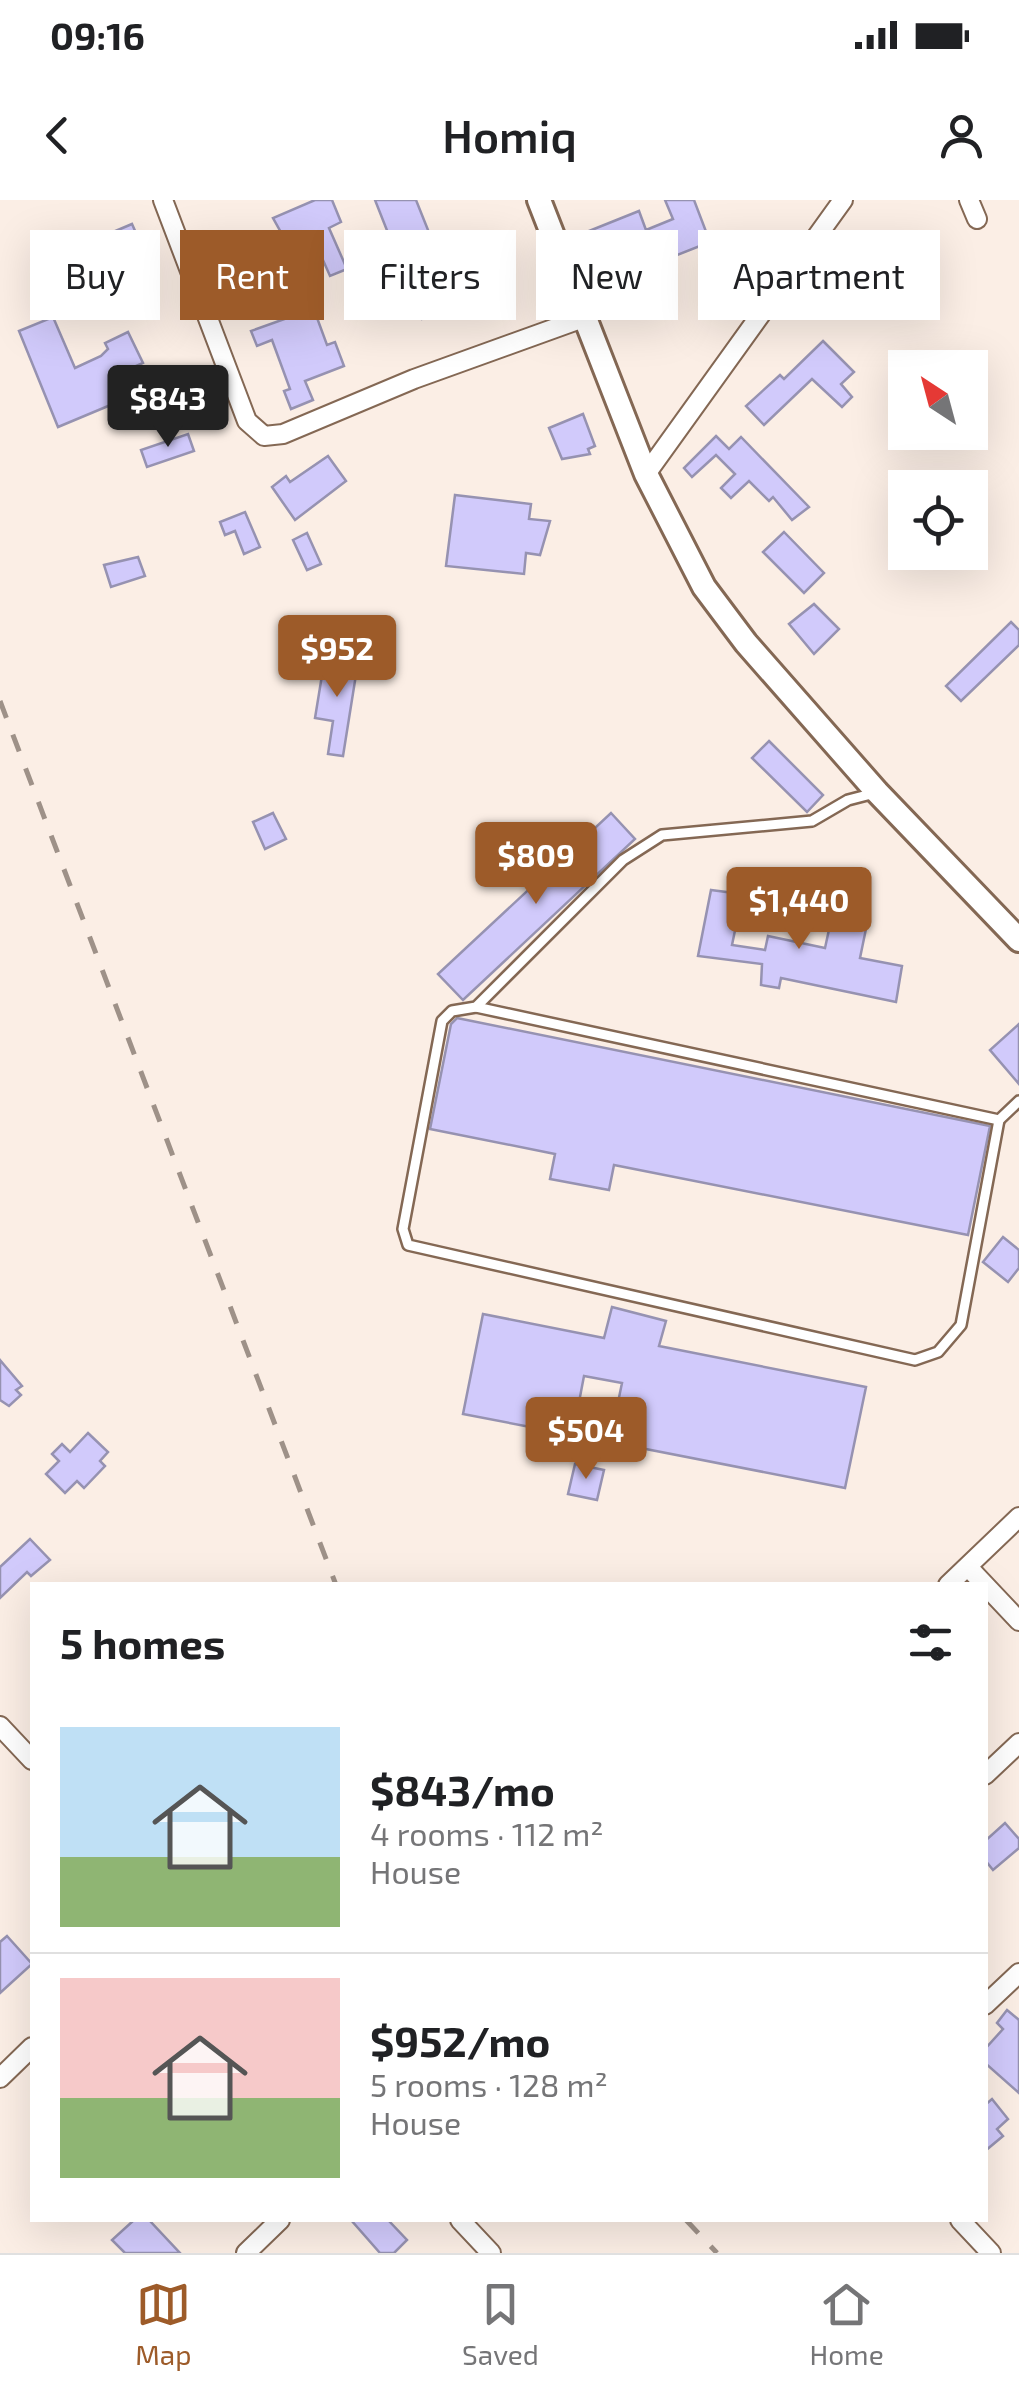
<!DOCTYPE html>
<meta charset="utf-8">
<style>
body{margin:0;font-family:"Exo 2",sans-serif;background:#f6f6f6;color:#202124;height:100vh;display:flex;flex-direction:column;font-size:38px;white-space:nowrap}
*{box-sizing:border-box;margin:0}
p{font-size:32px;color:#757577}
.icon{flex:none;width:55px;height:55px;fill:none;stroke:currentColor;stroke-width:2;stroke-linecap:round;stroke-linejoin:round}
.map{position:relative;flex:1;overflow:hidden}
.drawer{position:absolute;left:30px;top:1382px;width:958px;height:640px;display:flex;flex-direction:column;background:#fff;border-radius:0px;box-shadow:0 10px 40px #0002}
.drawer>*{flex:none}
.hud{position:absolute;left:30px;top:30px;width:960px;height:90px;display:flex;gap:20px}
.needle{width:65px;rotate:324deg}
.fabs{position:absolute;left:888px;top:150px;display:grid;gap:20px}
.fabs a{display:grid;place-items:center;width:100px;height:100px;border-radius:0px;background:#fff;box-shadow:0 10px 40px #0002;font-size:50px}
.price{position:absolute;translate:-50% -85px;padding:0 22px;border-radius:10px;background:#9d5b29;color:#fff;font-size:32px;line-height:65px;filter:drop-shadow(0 2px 5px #0008)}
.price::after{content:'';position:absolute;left:50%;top:60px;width:30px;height:22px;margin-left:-15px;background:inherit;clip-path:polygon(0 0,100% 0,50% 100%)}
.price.active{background:#222;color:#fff}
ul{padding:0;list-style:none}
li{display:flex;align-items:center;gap:30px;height:250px;padding:0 30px}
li+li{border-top:2px solid #e0e0e0}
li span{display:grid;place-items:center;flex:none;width:280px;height:200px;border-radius:0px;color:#555}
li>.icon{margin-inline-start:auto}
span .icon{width:120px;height:120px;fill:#fffc;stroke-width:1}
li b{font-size:42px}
h2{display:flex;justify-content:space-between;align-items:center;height:120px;padding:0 30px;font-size:42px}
.tag{padding:0 35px;border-radius:0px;background:#fff;box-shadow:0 10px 40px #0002;font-size:35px;line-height:90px}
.tag.active{background:#9d5b29;color:#fff}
.status{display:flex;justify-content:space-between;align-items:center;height:70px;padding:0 50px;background:#fff;direction:ltr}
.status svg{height:28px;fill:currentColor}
header{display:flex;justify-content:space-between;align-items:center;height:130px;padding:0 30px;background:#fff;font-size:45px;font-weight:600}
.tabs{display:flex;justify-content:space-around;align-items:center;height:140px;border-top:2px solid #e0e0e0;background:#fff;font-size:28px;color:#757577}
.tabs a{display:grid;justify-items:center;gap:5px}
.tabs .active{color:#9d5b29}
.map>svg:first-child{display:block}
.building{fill:#d1cafb;stroke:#9692b1;stroke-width:2.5;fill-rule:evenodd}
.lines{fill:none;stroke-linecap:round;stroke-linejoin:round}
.lane-casing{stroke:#846854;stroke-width:14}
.street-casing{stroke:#846854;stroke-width:22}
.secondary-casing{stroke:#846854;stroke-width:28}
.lane{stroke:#fff;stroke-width:9}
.street{stroke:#fff;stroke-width:18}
.secondary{stroke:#fff;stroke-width:22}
.rail{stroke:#9e9188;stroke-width:5;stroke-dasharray:18 18;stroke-linecap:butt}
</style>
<div class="status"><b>09:16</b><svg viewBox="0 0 49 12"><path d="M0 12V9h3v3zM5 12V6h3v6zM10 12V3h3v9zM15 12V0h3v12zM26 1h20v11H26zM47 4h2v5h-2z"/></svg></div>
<header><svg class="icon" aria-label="back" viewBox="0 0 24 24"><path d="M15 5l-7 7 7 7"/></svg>Homiq<svg class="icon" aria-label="person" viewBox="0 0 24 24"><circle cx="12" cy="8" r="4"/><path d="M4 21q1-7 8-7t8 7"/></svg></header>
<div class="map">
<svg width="1019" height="2053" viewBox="0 0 1019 2053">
<rect width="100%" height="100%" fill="#fbeee5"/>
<g class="building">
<path d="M315,0h17l9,22 -12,6 18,41 -17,7 -15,-34 -23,10 -19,-34z"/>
<path d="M375,0h41l42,105 -36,14z"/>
<path d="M665,0h29l16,42 -101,40 -20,-51 50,-20 7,19 27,-11z"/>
<path d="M132,24l16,36 -26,12 -16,-37z"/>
<path d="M309,96l18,49 8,-3 9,24 -39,15 8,19 -22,9 -7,-18 6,-2 -18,-49 -15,6 -6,-15 42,-15 -5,-13z"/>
<path d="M53,117l22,51 26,-12 7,-7 -3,-6 23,-11 15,31 -9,4 10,24 -86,36 -39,-96z"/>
<path d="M823,141l31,31 -13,12 11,13 -10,10 -30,-28 -48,46 -18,-19 34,-31 4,4z"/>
<path d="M583,214l12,32 -7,3 2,5 -28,5 -13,-31z"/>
<path d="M188,234l6,17 -47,16 -6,-17z"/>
<path d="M716,236l13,13 12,-12 68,70 -17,13 -19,-23 -4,4 -20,-20 -18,17 -10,-10 14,-14 -19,-19 -24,22 -8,-9z"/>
<path d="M328,256l18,25 -51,39 -23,-33 14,-11 4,6z"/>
<path d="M455,295l76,9 -2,15 21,2 -10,34 -14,-2 -2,21 -78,-8z"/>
<path d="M245,312l15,35 -16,7 -9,-23 -10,4 -5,-13z"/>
<path d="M784,332l40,41 -20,20 -41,-41z"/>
<path d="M307,333l14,31 -14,6 -14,-30z"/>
<path d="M138,357l7,19 -34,11 -7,-22z"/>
<path d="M814,404l25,25 -25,25 -25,-30z"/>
<path d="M1011,422l8,8v15l-58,56 -15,-15z"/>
<path d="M325,457l33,5 -15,94 -15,-2 5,-33 -18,-3z"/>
<path d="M769,541l54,54 -16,17 -55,-54z"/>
<path d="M273,613l13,26 -21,10 -12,-27z"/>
<path d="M611,613l24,26 -172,161 -25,-26z"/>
<path d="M711,690l54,7 -4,23 -23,-4 -6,29 33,5 3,-14 57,12 7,-32 35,8 -7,34 42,8 -6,36 -115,-24 -2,10 -18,-3 1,-21 -64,-8z"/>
<path d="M457,818l533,108 -22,109 -354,-70 -5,25 -59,-11 5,-25 -125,-25 21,-105z"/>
<path d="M1019,824v60l-29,-34z"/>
<path d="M1003,1037l16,13v18l-11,14 -25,-20z"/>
<path d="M612,1107l54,14 -7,25 207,41 -21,101 -235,-46 4,-17 -38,-11 -4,21 -109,-21 20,-100 121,24zM584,1176l38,7 -6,29 -37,-10z"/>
<path d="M0,1160l22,26 -6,4 5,5 -12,11 -9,-6z"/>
<path d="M88,1233l20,19 -8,9 5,5 -21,22 -7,-7 -12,12 -19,-19 13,-13 -7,-7 10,-10 8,8z"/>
<path d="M575,1264l29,6 -7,30 -29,-6z"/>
<path d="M30,1339l20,21 -19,16 -4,-4 -27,26v-31z"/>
<path d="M1005,1623l14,16v9l-26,22 -8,-10v-19z"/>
<path d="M7,1736l25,28 -32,29v-51z"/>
<path d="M1007,1810l12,10v73l-34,-30v-14l18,-20 -6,-6z"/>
<path d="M992,1899l16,20 -11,10 6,7 -18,15v-46z"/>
<path d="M134,2020h15l31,33h-55l-13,-13z"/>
<path d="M351,2020h37l19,20 -13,13h-14z"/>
</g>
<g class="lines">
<defs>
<g id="lane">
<path d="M875,593l-27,7 -36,21 -150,14 -39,25 -147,147 -24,4 -10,10 -39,208 5,16 507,115 23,-8 23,-27 38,-205"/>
<path d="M476,807l523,113 20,-19"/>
</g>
<g id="street">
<path d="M163,0l84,221 17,15 19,-2 131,-55 172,-62"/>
<path d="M969,0l8,19"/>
<path d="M646,274l197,-274"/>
<path d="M968,1367l51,54"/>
<path d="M948,1385l71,-68"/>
<path d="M0,1526l32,34"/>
<path d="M985,1575l34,-32"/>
<path d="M985,1805l34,-32"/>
<path d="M0,1878l32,-31"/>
<path d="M460,2020l31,33"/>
<path d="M960,2020l31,33"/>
<path d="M246,2053l34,-33"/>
</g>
<path id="secondary" d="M539,0l107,274 58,113 42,56 131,149 142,148"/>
</defs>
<use href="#lane" class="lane-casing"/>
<use href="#street" class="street-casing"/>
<use href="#secondary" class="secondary-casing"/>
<use href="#lane" class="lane"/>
<use href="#street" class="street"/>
<use href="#secondary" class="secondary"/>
<g class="rail">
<path d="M0,501l336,884"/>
<path d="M686,2020l31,33"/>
</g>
</g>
</svg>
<div class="fabs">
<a><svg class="needle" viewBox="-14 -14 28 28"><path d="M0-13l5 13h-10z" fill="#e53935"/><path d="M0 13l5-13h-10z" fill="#757577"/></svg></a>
<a><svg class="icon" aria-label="locate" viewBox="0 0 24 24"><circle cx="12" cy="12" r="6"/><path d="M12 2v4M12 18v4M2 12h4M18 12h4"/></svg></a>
</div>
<b class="price active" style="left:168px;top:250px">$843</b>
<b class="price" style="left:337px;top:500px">$952</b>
<b class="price" style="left:536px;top:707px">$809</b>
<b class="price" style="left:799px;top:752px">$1,440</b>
<b class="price" style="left:586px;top:1282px">$504</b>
<div class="hud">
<a class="tag">Buy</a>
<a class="tag active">Rent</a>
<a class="tag">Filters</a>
<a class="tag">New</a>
<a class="tag">Apartment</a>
</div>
<section class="drawer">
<h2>5 homes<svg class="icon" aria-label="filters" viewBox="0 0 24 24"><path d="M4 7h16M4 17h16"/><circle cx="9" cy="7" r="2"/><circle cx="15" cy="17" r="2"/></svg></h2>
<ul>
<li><span style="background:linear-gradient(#bfe0f5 65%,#8fb573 0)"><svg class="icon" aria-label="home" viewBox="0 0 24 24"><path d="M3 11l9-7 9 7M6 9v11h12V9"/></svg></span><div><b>$843/mo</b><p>4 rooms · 112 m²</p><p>House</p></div></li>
<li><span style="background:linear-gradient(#f6c9c9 60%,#8fb573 0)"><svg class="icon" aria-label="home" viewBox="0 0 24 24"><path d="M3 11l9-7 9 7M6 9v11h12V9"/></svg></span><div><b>$952/mo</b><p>5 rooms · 128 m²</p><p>House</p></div></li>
</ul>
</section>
</div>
<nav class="tabs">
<a class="active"><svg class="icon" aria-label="map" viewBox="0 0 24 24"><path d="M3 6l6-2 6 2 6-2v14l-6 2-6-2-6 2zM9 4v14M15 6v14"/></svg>Map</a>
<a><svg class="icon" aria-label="saved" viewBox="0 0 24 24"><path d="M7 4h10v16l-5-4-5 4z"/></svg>Saved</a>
<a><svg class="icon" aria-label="home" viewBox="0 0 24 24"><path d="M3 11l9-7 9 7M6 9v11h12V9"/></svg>Home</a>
</nav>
